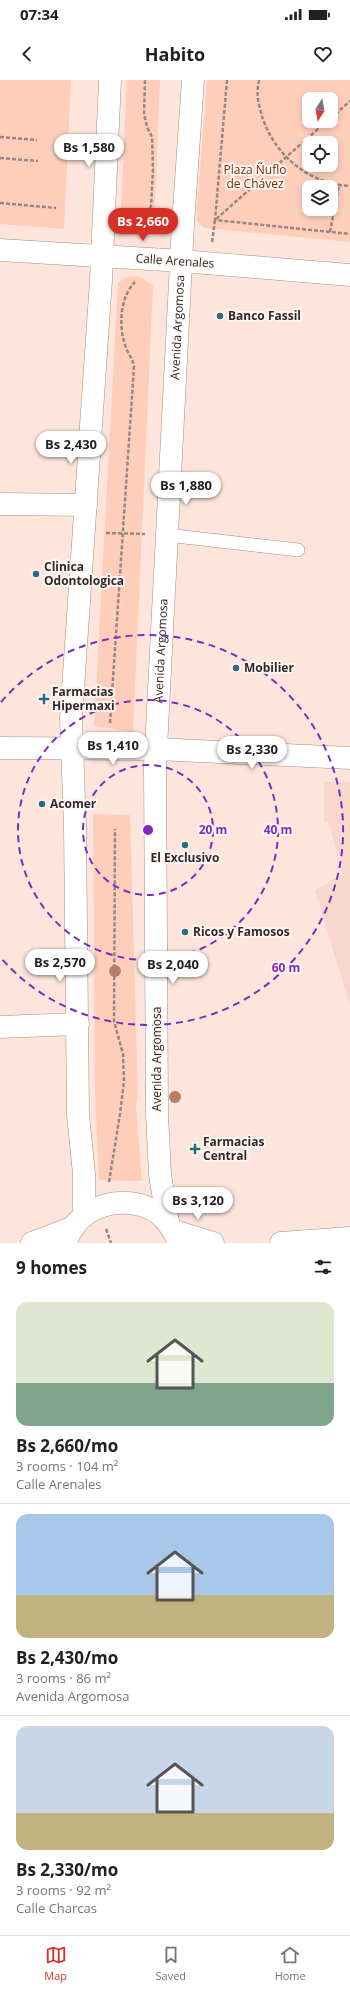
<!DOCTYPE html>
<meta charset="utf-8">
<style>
body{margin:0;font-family:"Open Sans",sans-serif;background:#f2f2f2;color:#202124;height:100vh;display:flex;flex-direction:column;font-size:15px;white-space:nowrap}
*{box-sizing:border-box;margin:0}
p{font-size:13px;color:#757577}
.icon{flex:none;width:22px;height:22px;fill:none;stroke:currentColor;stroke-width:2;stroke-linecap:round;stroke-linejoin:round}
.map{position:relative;height:1163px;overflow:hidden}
.panel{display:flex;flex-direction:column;background:#fff;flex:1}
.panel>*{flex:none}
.needle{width:26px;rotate:191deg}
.tools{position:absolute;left:302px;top:12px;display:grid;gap:8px}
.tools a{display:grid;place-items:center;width:36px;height:36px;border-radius:8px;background:#fff;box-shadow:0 2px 6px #0003;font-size:20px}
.price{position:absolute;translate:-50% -34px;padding:0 9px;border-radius:14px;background:#fff;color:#222;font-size:13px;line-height:26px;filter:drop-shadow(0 1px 2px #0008)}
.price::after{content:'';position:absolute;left:50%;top:24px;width:12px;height:9px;margin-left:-6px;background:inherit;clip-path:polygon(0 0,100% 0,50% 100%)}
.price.current{background:#d93025;color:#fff}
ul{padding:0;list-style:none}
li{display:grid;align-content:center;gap:8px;height:212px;padding:0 16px}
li+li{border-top:1px solid #e0e0e0}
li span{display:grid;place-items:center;height:124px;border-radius:12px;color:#555}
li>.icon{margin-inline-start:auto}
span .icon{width:72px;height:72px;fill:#fffc;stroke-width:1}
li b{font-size:17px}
h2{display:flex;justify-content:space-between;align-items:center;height:48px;padding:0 16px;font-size:17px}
.status{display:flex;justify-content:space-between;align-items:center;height:28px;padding:0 20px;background:#fff;direction:ltr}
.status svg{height:11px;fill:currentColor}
header{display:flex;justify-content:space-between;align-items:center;height:52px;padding:0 16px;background:#fff;font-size:18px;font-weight:700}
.menu{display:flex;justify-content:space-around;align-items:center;height:56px;border-top:1px solid #e0e0e0;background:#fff;font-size:11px;color:#757577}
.menu a{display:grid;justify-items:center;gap:2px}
.menu .current{color:#d93025}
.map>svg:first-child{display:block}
.built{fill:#f8d8cc}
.green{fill:#ffcebb;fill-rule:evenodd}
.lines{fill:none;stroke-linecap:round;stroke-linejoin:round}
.service-casing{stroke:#a48e85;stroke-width:14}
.minor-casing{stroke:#a48e85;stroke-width:23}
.tertiary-casing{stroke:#a48e85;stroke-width:23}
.secondary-casing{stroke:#a48e85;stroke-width:23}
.path{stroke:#988780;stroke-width:2.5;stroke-dasharray:4 2;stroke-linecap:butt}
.service{stroke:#fff;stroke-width:13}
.minor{stroke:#fff;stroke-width:22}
.tertiary{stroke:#fff;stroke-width:22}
.secondary{stroke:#fff;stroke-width:22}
.tree{fill:#b97f63}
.ring{fill:none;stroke:#7b2cbf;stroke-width:2;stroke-dasharray:7 5}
.poi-dot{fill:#2c6c80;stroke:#fcf7f5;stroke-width:1.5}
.labels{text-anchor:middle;stroke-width:4;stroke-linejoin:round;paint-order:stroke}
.park-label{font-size:12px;fill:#802c00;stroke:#fcf7f5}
.street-label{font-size:12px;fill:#322926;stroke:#fcf7f5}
.poi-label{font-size:12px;font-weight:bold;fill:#322926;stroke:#fcf7f5;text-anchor:start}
.centre{fill:#7b2cbf;stroke:#fcf7f5;stroke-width:2}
.ring-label{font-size:12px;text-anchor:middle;font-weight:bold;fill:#7b2cbf;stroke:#fcf7f5;stroke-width:4;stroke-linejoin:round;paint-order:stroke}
</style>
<div class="status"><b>07:34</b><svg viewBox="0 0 49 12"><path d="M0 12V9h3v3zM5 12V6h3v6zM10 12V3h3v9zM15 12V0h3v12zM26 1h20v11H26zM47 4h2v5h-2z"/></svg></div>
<header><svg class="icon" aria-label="back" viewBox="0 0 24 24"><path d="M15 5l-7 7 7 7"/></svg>Habito<svg class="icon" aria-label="heart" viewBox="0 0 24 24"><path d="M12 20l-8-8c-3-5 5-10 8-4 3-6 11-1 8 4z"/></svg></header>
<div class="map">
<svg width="350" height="1163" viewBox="0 0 350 1163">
<rect width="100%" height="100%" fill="#fee5db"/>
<path class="built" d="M324,702h26v224l-35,-116 28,-16 -14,-51 -5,-1z"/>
<g class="green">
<path d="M0,0h71l-7,149 -64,-5z"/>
<path d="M127,0h33l-6,149 -34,-1z"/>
<path d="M207,0h143v162l-146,-14 -8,-8zM309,19h22v22h-22zM309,63h22v22h-22zM309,107h22v22h-22z"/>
<path d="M136,196l8,3 9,7 -20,446 -39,-6 24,-443 8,-6z"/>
<path d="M93,734l37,1 8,280 -2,12 6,74 -43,-1 -4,-84z"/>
</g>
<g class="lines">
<defs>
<path id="service" d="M167,455l131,15"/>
<g id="minor">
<path d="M0,170l182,11"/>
<path d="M0,424l86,1"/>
<path d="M0,947l78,-3"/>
<path d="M174,1151l39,12"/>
<path d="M281,1163l69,-5"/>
</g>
<g id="tertiary">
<path d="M182,181l168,14"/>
<path d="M156,669l194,9"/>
</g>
<g id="secondary">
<path d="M0,668l156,1"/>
<path d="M84,1136v-42l-6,-59 -3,-288 -4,-109 30,-438 9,-200"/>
<path id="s1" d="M168,1143l-8,-48 -3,-61 -2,-347 28,-543 10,-144"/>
<path d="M32,1163l42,-16"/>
<path d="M66,1163c10,-39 61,-51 92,-30 10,8 16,18 21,30"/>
</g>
</defs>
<use href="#service" class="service-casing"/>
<use href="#minor" class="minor-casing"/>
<use href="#tertiary" class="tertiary-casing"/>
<use href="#secondary" class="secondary-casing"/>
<g class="path">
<path d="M227,0l-12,140 135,14"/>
<path d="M259,0c-1,6 -2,12 -1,18 0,6 3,13 4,18 12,39 47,68 88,70"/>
<path d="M331,38l19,-17"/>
<path d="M0,57l37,3"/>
<path d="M0,78l38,3"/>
<path d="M0,123l56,5"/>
<path d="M139,142l9,-8 3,-8 2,-37 -1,-32 -5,-10 -3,-13 1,-34"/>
<path d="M330,152l9,-47"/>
<path d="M212,162l3,-22 112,-99"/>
<path d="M106,453l39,1"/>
<path d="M110,643l24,-356c-1,-7 -4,-11 -7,-17 -9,-20 -8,-52 8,-68"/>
<path d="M109,1102l11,-68 4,-33 -1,-27 -9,-33 1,-192"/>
<path d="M106,1149l5,14"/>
</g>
<use href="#service" class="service"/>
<use href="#minor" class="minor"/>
<use href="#tertiary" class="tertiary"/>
<use href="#secondary" class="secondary"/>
</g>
<g class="tree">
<circle cx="115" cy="891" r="6"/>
<circle cx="175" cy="1017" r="6"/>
</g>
<g class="ring">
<circle cx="148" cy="750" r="65"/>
<circle cx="148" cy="750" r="130"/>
<path d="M1 622A195 195 0 1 1 1 878"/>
</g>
<g class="poi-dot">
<circle cx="220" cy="236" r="4"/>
<circle cx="36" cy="494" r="4"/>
<circle cx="236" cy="588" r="4"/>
<path d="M42 613h4v4h4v4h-4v4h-4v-4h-4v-4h4z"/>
<circle cx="42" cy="724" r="4"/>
<circle cx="185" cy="765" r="4"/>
<circle cx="185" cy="852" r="4"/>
<path d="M193 1063h4v4h4v4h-4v4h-4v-4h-4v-4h4z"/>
</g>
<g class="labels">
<g class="park-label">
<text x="255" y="94">Plaza Ñuflo<tspan x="255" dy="14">de Chávez</tspan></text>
</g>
<g class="street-label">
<text transform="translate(175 181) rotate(4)" y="4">Calle Arenales</text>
<text dy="4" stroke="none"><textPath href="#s1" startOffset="897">Avenida Argomosa</textPath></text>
<text dy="4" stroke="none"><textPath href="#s1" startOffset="573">Avenida Argomosa</textPath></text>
<text transform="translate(157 979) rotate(-90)" y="4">Avenida Argomosa</text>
</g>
<g class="poi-label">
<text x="228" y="240">Banco Fassil</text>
<text x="44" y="491">Clinica<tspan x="44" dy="14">Odontologica</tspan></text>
<text x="244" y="592">Mobilier</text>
<text x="52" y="616">Farmacias<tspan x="52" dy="14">Hipermaxi</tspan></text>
<text x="50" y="728">Acomer</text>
<text x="185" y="782" text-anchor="middle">El Exclusivo</text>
<text x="193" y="856">Ricos y Famosos</text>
<text x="203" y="1066">Farmacias<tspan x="203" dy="14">Central</tspan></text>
</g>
</g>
<circle cx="148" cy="750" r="6" class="centre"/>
<g class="ring-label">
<text x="213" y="754">20 m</text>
<text x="278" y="754">40 m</text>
<text x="286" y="892">60 m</text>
</g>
</svg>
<div class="tools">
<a><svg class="needle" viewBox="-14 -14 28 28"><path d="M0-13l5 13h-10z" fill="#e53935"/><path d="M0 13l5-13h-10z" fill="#757577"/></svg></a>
<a><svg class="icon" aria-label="locate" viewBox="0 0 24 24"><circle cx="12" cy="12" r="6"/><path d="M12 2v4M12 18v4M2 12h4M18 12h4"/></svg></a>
<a><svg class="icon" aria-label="layers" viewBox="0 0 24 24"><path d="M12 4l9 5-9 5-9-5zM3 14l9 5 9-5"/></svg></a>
</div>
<b class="price" style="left:89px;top:88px">Bs 1,580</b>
<b class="price current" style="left:143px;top:162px">Bs 2,660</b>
<b class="price" style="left:71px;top:385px">Bs 2,430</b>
<b class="price" style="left:186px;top:426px">Bs 1,880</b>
<b class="price" style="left:113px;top:686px">Bs 1,410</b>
<b class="price" style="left:252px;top:690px">Bs 2,330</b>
<b class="price" style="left:60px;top:903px">Bs 2,570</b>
<b class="price" style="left:173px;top:905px">Bs 2,040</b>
<b class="price" style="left:198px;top:1141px">Bs 3,120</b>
</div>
<section class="panel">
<h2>9 homes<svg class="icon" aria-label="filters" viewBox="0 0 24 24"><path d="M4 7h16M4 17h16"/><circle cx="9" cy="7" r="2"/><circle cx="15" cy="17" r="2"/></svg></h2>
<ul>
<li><span style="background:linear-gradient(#dfe7d0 65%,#7fa58c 0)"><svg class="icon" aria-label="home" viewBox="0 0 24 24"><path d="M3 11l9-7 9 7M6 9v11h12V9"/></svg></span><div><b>Bs 2,660/mo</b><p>3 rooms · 104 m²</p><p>Calle Arenales</p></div></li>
<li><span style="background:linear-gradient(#a9c7e8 65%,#c2b280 0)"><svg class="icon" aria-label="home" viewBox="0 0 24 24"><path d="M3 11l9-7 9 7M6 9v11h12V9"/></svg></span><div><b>Bs 2,430/mo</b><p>3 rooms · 86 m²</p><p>Avenida Argomosa</p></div></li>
<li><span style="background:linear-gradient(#c9d6e8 70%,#c2b280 0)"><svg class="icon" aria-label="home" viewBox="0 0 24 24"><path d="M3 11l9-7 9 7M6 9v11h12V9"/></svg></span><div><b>Bs 2,330/mo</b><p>3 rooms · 92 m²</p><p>Calle Charcas</p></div></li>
</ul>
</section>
<nav class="menu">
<a class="current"><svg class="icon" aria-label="map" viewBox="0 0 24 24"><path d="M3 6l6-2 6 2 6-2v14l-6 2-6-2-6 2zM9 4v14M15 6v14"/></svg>Map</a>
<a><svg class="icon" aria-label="saved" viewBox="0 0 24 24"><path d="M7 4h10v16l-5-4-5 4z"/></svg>Saved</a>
<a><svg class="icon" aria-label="home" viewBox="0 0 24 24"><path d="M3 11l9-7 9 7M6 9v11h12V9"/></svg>Home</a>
</nav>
